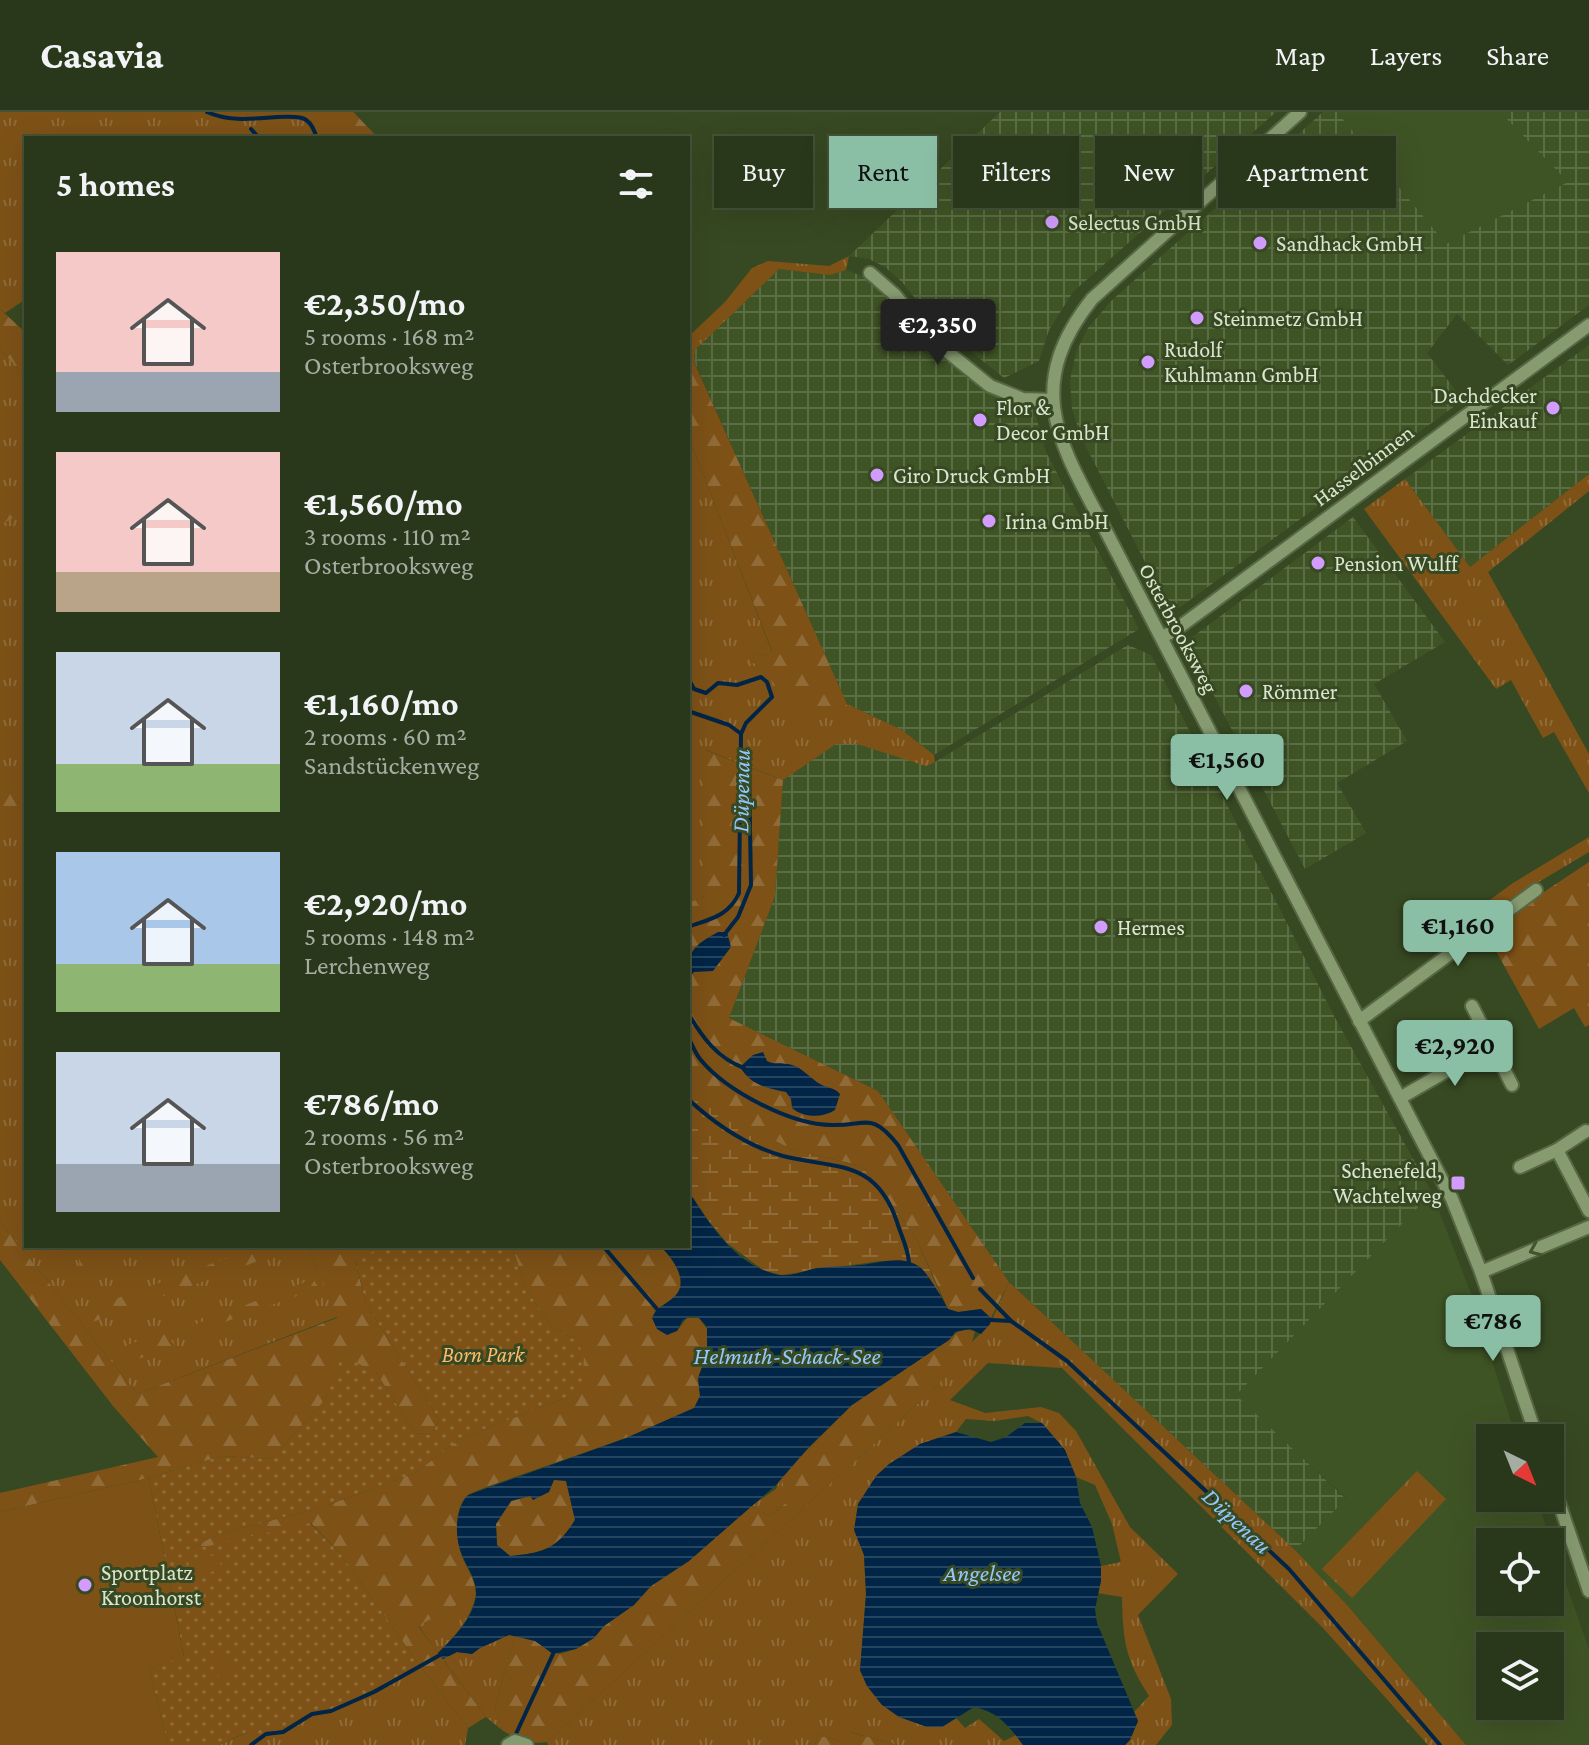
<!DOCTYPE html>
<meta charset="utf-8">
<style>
body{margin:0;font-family:"Crimson Pro",serif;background:#313f23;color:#f1f3f6;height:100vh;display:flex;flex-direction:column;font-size:30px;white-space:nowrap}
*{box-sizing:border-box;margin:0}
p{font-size:26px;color:#a5aca2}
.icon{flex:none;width:44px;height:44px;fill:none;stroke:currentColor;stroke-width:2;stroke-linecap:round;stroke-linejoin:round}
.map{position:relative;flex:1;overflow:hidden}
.details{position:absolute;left:24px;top:24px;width:666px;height:1112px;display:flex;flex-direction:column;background:#29371a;border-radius:0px;box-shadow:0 8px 32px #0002,0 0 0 2px #455139}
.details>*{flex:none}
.top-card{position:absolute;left:714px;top:24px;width:754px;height:72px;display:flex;gap:16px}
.needle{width:52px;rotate:137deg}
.buttons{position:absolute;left:1476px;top:1312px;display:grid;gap:16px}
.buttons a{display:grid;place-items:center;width:88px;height:88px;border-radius:0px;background:#29371a;box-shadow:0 8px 32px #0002,0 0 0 2px #455139;font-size:40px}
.price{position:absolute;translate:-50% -68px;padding:0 18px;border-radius:8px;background:#8abfa5;color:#111;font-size:26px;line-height:52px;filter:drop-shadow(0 2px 4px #0008)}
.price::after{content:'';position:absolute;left:50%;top:48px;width:24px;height:18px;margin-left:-12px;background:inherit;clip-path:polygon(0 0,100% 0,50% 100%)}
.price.on{background:#222;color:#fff}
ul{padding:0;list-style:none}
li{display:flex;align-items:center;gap:24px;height:200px;padding:0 32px}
li span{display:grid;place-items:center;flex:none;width:224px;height:160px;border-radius:0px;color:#555}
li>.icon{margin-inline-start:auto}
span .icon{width:96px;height:96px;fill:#fffc;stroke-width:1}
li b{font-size:34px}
h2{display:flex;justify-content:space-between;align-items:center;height:96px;padding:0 32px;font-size:34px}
.chip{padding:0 28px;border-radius:0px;background:#29371a;box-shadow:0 8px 32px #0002,0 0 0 2px #455139;font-size:28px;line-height:72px}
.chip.on{background:#8abfa5;color:#111}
header{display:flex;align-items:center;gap:48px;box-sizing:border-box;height:112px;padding:0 40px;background:#29371a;border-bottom:2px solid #455139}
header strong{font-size:38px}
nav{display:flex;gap:44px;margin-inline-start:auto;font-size:28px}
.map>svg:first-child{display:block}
.built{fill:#3f5425;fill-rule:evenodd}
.industrial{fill:url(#industrial-grid)}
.grass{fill:url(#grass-tufts)}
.forest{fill:url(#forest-firs)}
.wetland{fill:url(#wetland-marsh)}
.park{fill:url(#park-dots)}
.pitch{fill:#7e5217}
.water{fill:url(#water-rules);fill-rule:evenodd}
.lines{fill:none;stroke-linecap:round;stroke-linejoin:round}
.stream{stroke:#002546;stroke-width:4}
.minor-casing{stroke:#576643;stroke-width:16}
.minor{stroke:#869b70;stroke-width:12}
.oneway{stroke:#43552e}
.poi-dot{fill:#d29cfd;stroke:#374922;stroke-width:3}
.labels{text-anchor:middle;stroke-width:6;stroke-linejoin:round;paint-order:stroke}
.poi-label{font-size:22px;fill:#dae6cf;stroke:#374922;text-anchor:start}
.street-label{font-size:22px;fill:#dae6cf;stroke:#374922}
.park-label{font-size:22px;font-style:italic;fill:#feba6b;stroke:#374922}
.water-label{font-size:24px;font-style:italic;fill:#93c8fd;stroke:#374922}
</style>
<header>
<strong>Casavia</strong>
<nav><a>Map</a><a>Layers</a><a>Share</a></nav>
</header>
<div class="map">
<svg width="1589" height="1633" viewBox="0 0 1589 1633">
<defs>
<pattern id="industrial-grid" width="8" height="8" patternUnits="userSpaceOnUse" patternTransform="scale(2)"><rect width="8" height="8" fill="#3f5425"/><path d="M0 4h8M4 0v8" fill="none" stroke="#5a6d44"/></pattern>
<pattern id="grass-tufts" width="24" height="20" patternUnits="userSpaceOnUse" patternTransform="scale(2)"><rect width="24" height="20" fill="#7e5217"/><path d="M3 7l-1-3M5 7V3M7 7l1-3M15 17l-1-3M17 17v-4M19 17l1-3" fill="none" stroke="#906b38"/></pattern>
<pattern id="forest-firs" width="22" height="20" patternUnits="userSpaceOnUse" patternTransform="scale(2)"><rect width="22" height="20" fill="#7e5217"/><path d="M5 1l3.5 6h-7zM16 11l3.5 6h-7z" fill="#906b38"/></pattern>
<pattern id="wetland-marsh" width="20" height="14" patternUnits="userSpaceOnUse" patternTransform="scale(2)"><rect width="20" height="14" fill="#7e5217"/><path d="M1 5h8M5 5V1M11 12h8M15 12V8" fill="none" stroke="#906b38"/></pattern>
<pattern id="park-dots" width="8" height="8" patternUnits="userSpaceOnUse" patternTransform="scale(2)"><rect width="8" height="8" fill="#7e5217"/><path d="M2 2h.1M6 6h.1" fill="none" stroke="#906b38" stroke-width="1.8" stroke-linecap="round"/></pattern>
<pattern id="water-rules" width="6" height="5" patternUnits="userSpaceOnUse" patternTransform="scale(2)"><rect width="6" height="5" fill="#002546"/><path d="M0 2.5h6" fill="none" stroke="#254560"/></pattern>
</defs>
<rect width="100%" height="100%" fill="#374922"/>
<g class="built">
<path d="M1337,0h163l68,70 -123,63z"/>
<path d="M1432,1081l40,103 44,142h-26v60h46l53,151v96h-123l-119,-140 -52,-55 51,-52 -111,-103zM1490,1430h60v60h-60zM1490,1534h60v60h-60z"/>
</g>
<g class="industrial">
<path d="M1000,0h276l-203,180 -24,38 -10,31 -35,17 -70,-56 -32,-40 -17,-15 -16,-8 -20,-3z"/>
<path d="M1323,0h14l109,132 122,-62 -68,-70h89v193l-81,60 -51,-51 -30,39 36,47 -284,208 -12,-3 -86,-168 -9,-28 -2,-29 6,-28 12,-24 23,-27z"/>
<path d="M779,157l51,6 16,-5 16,6 33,29 41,44 58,46 22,11 18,3 12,43 93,177 -205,126 -32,-25 -55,-26 -153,-343 1,-11z"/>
<path d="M1589,233v129l-119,93 -65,-88z"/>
<path d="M1353,405l92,125 -71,42 33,57 -70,42 29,50 -61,36 -115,-219 1,-12z"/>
<path d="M1128,533l23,10 182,359 99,179 -196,202 110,104 -51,51 -286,-268 -131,-191 -149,-73 46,-122 8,-116 52,-36h22l69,21 9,-3z"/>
</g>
<g class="grass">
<path d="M0,0h353l25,26h-352v161l-21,14 -5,-4z"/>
<path d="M849,144l-3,14 -16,5 -51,-6 -84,81 -7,3v-16l37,-35 27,-34 16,-7 61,5z"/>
<path d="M0,238l26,27v869h290l-7,3 28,68 -200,77 -137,-173z"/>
<path d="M688,323l84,217 -6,4 -10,-3 -5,7 61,60 35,-16 55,26 32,25 1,7 -9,4 -69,-22h-21l-53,36 -77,-30 -1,146 -17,7z"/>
<path d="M1589,362v17l-101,81 101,182v39l-35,-61 -11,6 -32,-58 -15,9 -132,-180 41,-30 65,88z"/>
<path d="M1589,725v15l-57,34 -53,38 -11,-8 45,-33z"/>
<path d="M1009,1170l286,268 52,55 119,140h-38l-105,-117 -261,-260 -74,-5 -38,37 35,13 56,-6 18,6 17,18 54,96 48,47 -40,41 33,84 1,26 -16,20h-31l5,-5 8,-19 -4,-9 15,-16c-24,-38 -26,-55 -27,-99l-25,-4 4,-12v-15l20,-4 -9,-38 -17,-39 -19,-8 -11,-27 -23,-27 -14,-7 -34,5 -28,-2 -10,13 -36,12 -62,60 -3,26 9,25 2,39 -6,76 7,16 15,19 45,22h15l14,-9 9,10 14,-9 25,22 12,-6 7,10h-125l-47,-13 -10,10 -23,-7 -3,10h-267l-1,-3 388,-354 33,-42 22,-22z"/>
<path d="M1417,1359l29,28 -94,99 -30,-29z"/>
<path d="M781,1364l8,24 -19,16 -19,-10 25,-17z"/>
<path d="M476,1482c-5,25 -21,42 -38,59l-20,-28z"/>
<path d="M509,1523h6l-20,72 7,23 -16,-13 -43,-58 14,-7 15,2 8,-6z"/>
<path d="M420,1554l48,62 -3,17h-246l29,-13 8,10 10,-8 18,-3 28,-17 19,-3 43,-20z"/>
</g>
<g class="forest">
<path d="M324,0h29l25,26h-29z"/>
<path d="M0,197l26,24v44l-26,-27z"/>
<path d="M695,238l-1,12 153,342 -35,17 -61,-61 5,-7 10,3 6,-5 -84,-216v-82z"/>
<path d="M26,384v15l-26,14v-14z"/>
<path d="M705,638l78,30 -8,116 -46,122 149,73 131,191 -18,36 -10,-9 -23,3 -10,-3 -32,-71 -54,-72 -69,-16 -81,-41 -24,-33v-173l17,-7z"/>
<path d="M26,674v24l-26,11v-26z"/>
<path d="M1589,750v163l-4,2 -11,-19 -35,21 -54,-98z"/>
<path d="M0,1109l137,173 200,-76 -28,-69 7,-3h71l-32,14 11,44 73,115 -7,16 -17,-2 -38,-59 -34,-18 -18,44 -54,59 -49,-3 -73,22 -149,34v-19l158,-36 -45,-51 -113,-146z"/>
<path d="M102,1134h26l-21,7 -16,15 -11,3 -2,-19z"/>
<path d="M260,1134h39l-209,77 -10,-11z"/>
<path d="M512,1134h148c12,11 30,36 15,51 -7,6 -15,9 -21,15l23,19 10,-13h12l10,14 -2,22 -9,24 2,18 -6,12 -68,30 -137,48c-7,3 -17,6 -23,11 -13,13 -10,46 -3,62 6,13 12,21 13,35l-58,32 68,91 -18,11 -48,-62 -81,-114 -28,-29 -129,30 34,-18 106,-28 93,-34 46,-35 109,-42 4,-57 -23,-13 -25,-37z"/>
<path d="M313,1167l6,9 -128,46v-8z"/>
<path d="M960,1217l15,2 -3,11 -37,46 -388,354c-18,3 -30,-3 -45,-12l-7,-23 20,-72 20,6 24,13 17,-5 18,-11 10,-12 30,-21 17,-19 38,-25 62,-55 19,10 18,-15 -7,-25 71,-71 97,-65z"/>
<path d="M165,1219l10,15 -57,20 -9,-14z"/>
<path d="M554,1368h12l9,40c-18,29 -32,33 -65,36l-13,-11 -1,-21 15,-23 19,-5z"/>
<path d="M850,1620l48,13h-83l3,-10 23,7z"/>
</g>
<path class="wetland" d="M688,964l25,33 80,41 69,16 54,72 26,60 -16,-24 -7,-8 -13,-4 -26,-1 -99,14 -18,-5 -36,-27 -19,-23 -20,-30z"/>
<path class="park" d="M387,1134h125l14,43 25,37 23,13 10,15 -1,25 -13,17 -109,42 -46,35 -93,34 -106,28 -30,16 124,-28 29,29 81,114 -89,45 -19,3 -29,18 -17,2 -10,8 -9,-10 -28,13h-51l-19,-76 35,-13 -35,-178 73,-22 49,3 54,-59 17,-45 35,19 38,59 17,2 7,-16 -73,-115 -11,-45z"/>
<g class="pitch">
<path d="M149,1366l35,179 -35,12 19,76h-168v-233z"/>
<path d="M218,1442l4,15 -30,8 -4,-15z"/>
<path d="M220,1540l8,4 5,8 -5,16 -7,4 -9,-31z"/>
</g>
<g class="water">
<path d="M718,820h9l4,15 -18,24 -19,1 -6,7c0,-29 5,-33 30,-47z"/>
<path d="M763,940l4,9c8,4 11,1 20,3 14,1 23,15 35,21 8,4 12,2 18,9l-5,16c-12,8 -32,8 -43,-2l-1,-9 -5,-7c-20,-4 -35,-7 -46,-25l13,-12z"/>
<path d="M688,1078c20,32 46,74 87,84 14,4 28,-3 42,-6 15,-2 29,-1 44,-3 19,-2 43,-11 60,3 7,6 22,31 27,41l10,3 23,-3 10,9 -1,6 -9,10 -11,-5 -15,3 -6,8 -97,65 -43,42 -33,38 -87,76 -38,25 -17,19 -30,21 -10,12 -18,11 -23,5 -18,-13 -26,-6 -29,13 -8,6 -15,-2 -14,7 -5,-6c15,-15 35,-34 38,-57 1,-17 -8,-26 -14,-41 -8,-18 -7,-46 6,-60l158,-57 68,-30 6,-12 -2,-18 9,-24v-27l-8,-9 -8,-2 -8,4 -6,11 -10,4 -10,-6 -5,-11c5,-12 14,-13 23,-22 15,-15 -3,-39 -15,-50h28zM554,1368l12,1 9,39c-18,29 -32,33 -65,36l-13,-11 -1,-21 15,-23 19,-5 3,4 16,-8z"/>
<path d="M1025,1311h17l23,27 11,27 4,26 12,24 9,39v15l-6,28 2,14 41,98 -8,19 -5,5h-102c-14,-19 -26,-34 -49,-38l-32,20h-15l-28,-10 -17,-12 -15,-19 -7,-16 6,-76 -2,-39 -10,-25 4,-26 18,-28 13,-12 31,-20 36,-12 35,10 15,-5z"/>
</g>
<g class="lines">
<g class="stream">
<path d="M207,0c33,15 70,0 95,6 9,3 12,12 15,20"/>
<path d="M251,17l8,9"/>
<path d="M688,566l6,11 12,4 12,-10 19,2 24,-8 6,5 5,15 -26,26 -5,11 -2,159c-10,23 -29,26 -51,34"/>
<path d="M688,599l41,14 11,8"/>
<path d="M724,823l14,-18 13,-32 -2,-116"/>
<path d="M688,901c14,24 29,45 56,55"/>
<path d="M688,925c4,7 7,16 12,22 26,32 91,66 132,66 35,1 39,-14 66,20l75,133"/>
<path d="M688,987c27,25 59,47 95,57 53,13 93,3 114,66 4,14 11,25 12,41"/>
<path d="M603,1134l54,63"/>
<path d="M980,1177l31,32"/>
<path d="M991,1208l20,1 56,40 175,164 47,44 151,176"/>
<path d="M515,1624l38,-82"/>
<path d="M251,1633l15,-11 17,-2 29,-18 19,-3 43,-19 66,-37"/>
</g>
<defs>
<g id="minor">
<path d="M1300,0l-208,187c-72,91 -30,147 16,236l344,664 29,73 56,166"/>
<path d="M870,161l24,21 39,46 57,46 33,13 29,1"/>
<path d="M1162,525l12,-6 415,-306"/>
<path d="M1472,894l40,79"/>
<path d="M1359,909l177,-131"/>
<path d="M1400,986l91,-53"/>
<path d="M1557,1038l32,61"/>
<path d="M1520,1055l37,-17 29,-19"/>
<path d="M1481,1160l108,-45"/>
<path d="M1550,1364l39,115"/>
<path d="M508,1633l7,-4 12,4"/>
</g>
</defs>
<use href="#minor" class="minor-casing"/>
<use href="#minor" class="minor"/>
</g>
<defs><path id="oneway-chevron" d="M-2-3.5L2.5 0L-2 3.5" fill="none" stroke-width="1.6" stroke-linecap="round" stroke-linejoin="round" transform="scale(2)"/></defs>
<use class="oneway" href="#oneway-chevron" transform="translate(1535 1138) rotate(157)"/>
<g class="poi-dot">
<circle cx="1052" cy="110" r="8"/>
<circle cx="1260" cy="131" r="8"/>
<circle cx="1197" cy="206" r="8"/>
<circle cx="1148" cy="250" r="8"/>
<circle cx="1553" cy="296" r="8"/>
<circle cx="980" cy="308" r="8"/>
<circle cx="877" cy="363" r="8"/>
<circle cx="989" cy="409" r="8"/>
<circle cx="1318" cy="451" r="8"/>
<circle cx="1246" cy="579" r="8"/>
<circle cx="1101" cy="815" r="8"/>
<rect x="1450" y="1063" width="16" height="16" rx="4"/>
<circle cx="85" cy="1473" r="8"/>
</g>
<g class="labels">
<g class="poi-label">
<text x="1068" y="118">Selectus GmbH</text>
<text x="1276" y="139">Sandhack GmbH</text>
<text x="1213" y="214">Steinmetz GmbH</text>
<text x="1164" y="245">Rudolf<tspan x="1164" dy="25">Kuhlmann GmbH</tspan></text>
<text x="1537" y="291" text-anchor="end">Dachdecker<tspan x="1537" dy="25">Einkauf</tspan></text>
<text x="996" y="303">Flor &amp;<tspan x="996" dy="25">Decor GmbH</tspan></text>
<text x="893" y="371">Giro Druck GmbH</text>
<text x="1005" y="417">Irina GmbH</text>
<text x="1334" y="459">Pension Wulff</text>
<text x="1262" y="587">Römmer</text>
<text x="1117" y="823">Hermes</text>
<text x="1442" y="1066" text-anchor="end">Schenefeld,<tspan x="1442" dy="25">Wachtelweg</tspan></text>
<text x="101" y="1468">Sportplatz<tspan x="101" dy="25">Kroonhorst</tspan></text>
</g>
<g class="street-label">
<text transform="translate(1363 353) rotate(-37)" y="8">Hasselbinnen</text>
<text transform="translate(1179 516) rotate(62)" y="8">Osterbrooksweg</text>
</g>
<g class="park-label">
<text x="483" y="1250">Born Park</text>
</g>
<g class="water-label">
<text transform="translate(741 679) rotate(-89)" y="8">Düpenau</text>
<text x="787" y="1252">Helmuth-Schack-See</text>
<text transform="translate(1237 1409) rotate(43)" y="8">Düpenau</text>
<text x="982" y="1469">Angelsee</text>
</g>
</g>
</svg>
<div class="buttons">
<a><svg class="needle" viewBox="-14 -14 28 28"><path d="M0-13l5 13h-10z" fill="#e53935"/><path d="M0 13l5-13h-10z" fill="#a5aca2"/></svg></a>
<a><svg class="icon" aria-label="locate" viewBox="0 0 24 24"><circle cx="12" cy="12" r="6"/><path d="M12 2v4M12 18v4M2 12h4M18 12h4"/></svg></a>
<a><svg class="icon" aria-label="layers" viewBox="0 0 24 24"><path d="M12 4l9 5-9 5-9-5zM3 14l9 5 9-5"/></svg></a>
</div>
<b class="price on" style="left:938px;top:255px">€2,350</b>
<b class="price" style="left:1227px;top:690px">€1,560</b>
<b class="price" style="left:1458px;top:856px">€1,160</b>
<b class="price" style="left:1455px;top:976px">€2,920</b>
<b class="price" style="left:1493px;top:1251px">€786</b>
<div class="top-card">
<a class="chip">Buy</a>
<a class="chip on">Rent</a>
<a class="chip">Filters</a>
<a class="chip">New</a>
<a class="chip">Apartment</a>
</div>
<section class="details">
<h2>5 homes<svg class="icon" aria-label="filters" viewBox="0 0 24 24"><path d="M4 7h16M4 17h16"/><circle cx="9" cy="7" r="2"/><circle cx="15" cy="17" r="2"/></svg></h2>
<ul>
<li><span style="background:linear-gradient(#f6c9c9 75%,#9aa5b1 0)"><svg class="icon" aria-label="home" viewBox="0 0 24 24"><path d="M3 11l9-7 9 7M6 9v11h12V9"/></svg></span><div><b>€2,350/mo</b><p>5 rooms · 168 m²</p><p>Osterbrooksweg</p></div></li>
<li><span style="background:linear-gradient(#f6c9c9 75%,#b9a48a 0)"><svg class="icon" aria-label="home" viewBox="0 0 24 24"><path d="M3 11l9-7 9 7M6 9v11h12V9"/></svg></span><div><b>€1,560/mo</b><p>3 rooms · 110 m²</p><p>Osterbrooksweg</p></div></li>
<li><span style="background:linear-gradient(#c9d6e8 70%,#8fb573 0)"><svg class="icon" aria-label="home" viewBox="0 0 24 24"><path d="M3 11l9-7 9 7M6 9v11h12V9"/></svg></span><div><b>€1,160/mo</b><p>2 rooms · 60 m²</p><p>Sandstückenweg</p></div></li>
<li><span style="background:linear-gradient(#a9c7e8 70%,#8fb573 0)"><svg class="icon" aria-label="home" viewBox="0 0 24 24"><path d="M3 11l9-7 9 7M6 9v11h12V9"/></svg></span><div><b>€2,920/mo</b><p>5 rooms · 148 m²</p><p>Lerchenweg</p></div></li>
<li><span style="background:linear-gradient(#c9d6e8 70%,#9aa5b1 0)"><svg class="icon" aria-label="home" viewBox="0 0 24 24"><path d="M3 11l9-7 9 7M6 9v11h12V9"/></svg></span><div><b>€786/mo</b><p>2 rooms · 56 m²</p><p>Osterbrooksweg</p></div></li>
</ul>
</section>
</div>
